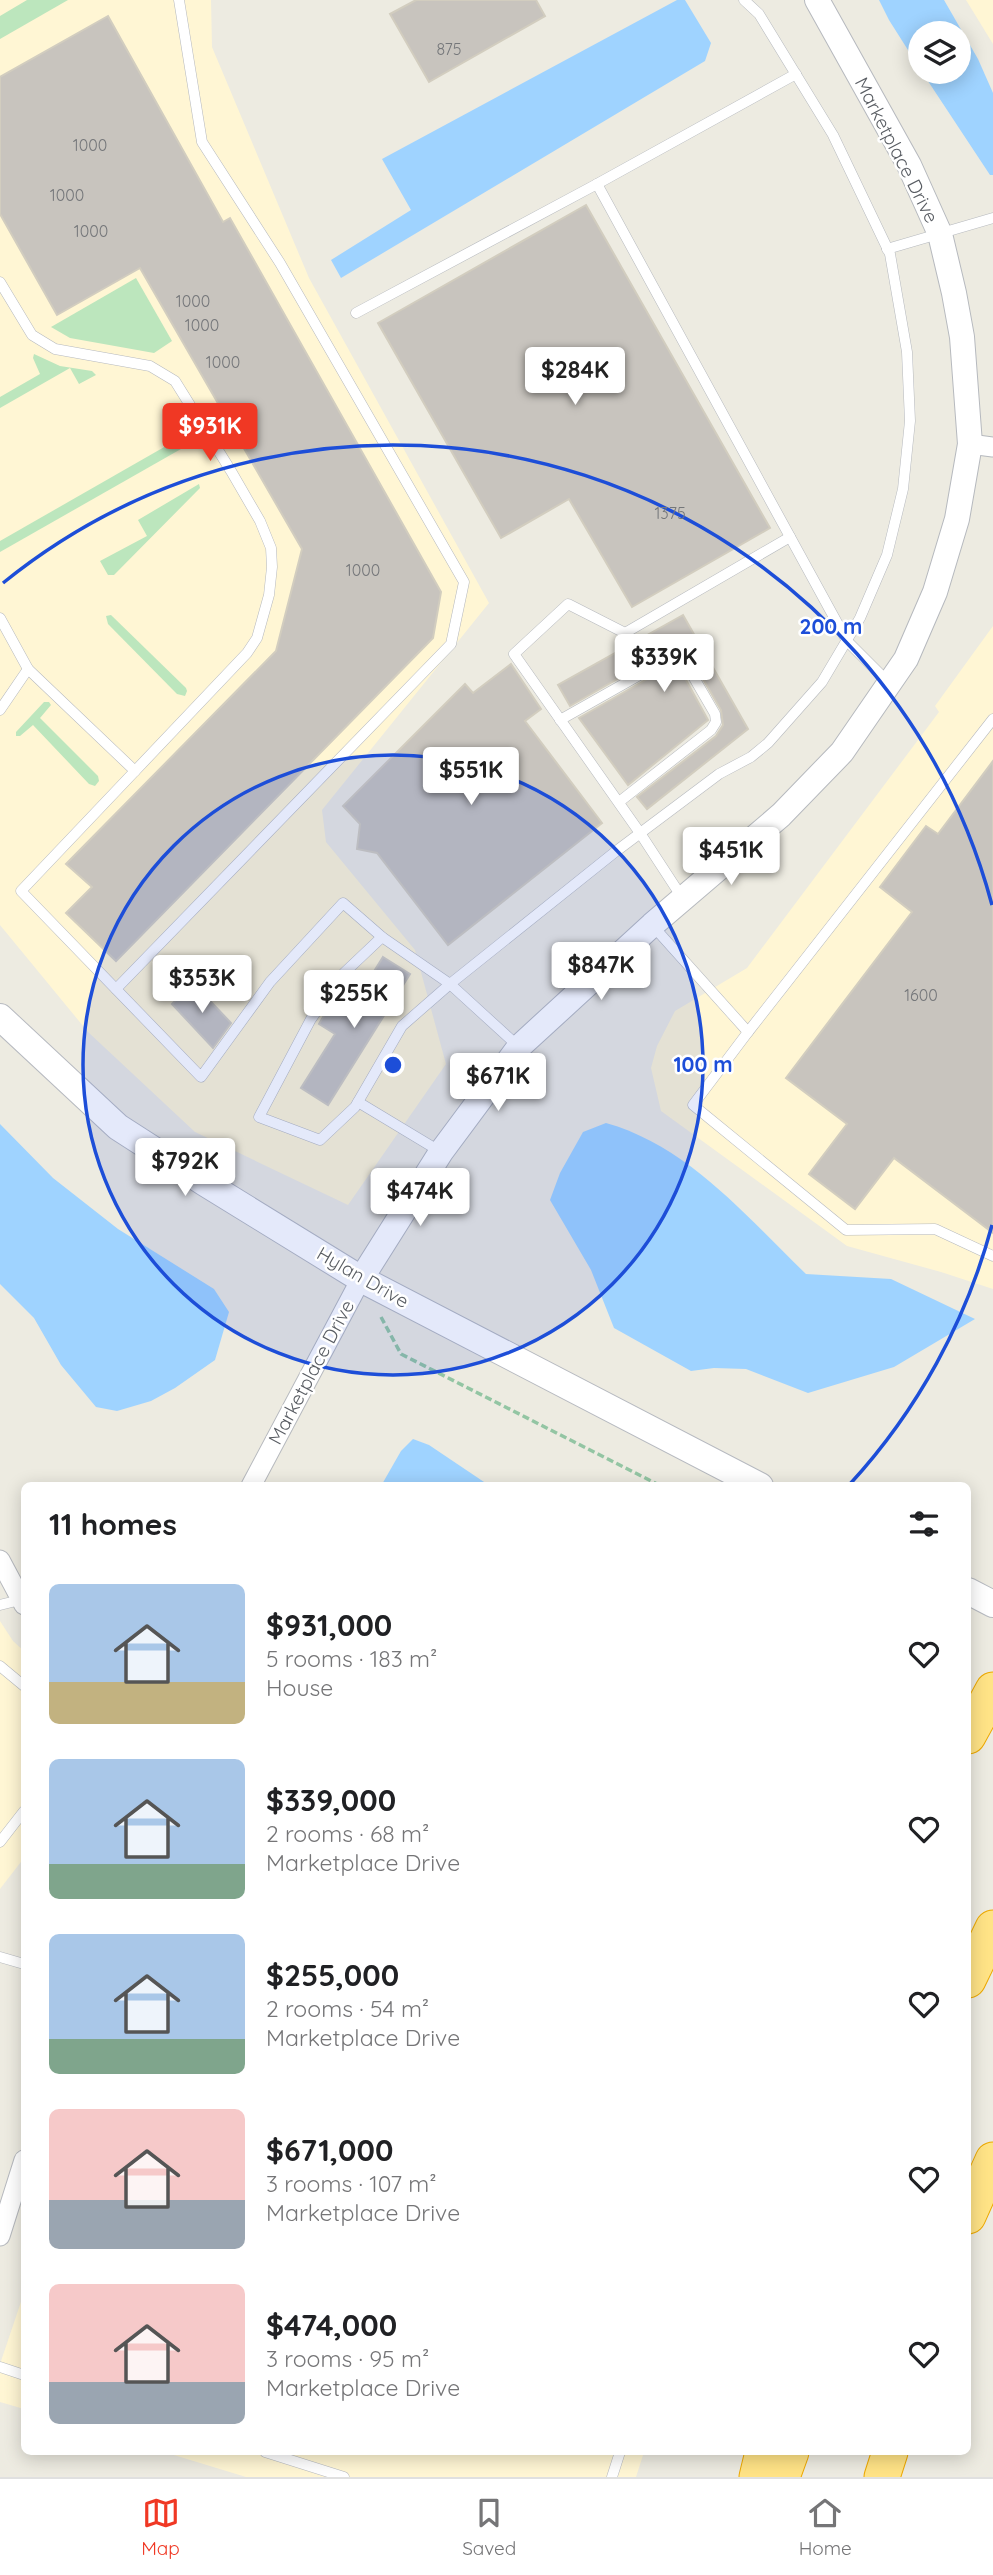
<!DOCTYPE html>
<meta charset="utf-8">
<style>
body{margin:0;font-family:Quicksand,sans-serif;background:#f2f2f2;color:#202124;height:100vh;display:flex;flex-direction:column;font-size:26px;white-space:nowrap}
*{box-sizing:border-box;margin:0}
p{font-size:23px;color:#757577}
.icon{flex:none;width:38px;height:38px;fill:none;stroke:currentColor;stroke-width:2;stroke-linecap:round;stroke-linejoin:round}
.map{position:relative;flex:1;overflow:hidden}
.panel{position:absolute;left:21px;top:1482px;width:950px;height:973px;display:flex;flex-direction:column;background:#fff;border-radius:10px;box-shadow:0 4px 18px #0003}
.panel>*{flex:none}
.fabs{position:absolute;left:908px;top:21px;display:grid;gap:14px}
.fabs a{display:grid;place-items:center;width:63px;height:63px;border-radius:50%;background:#fff;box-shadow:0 4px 18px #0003;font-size:35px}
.price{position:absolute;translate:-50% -60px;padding:0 16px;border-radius:7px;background:#fff;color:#222;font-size:23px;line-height:46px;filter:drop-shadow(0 2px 4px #0008)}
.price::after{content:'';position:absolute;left:50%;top:42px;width:21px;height:16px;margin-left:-10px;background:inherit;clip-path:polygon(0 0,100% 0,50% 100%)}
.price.selected{background:#f03824;color:#fff}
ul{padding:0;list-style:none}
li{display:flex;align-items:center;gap:21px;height:175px;padding:0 28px}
li span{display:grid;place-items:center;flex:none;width:196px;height:140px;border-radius:10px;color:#555}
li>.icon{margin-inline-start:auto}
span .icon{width:84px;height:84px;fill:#fffc;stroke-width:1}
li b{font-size:30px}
h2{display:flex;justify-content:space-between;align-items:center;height:84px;padding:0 28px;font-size:30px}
.menu{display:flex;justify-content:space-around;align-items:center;height:98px;border-top:2px solid #e0e0e0;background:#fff;font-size:19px;color:#757577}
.menu a{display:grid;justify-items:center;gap:4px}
.menu .selected{color:#f03824}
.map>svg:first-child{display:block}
.commercial{fill:#fff6d4}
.green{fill:#bce6bd}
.water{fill:#9fd3ff}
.building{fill:#c8c4be;stroke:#d2cdbf;stroke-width:2}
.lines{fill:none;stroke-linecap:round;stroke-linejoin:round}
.service-casing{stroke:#b6b9be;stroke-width:11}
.minor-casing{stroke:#b6b9be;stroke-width:21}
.tertiary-casing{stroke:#b6b9be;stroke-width:26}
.secondary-casing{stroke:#b7bac0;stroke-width:28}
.motorway-casing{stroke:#eea900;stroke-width:37}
.path{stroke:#93c5a3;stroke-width:3.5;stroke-dasharray:7 3.5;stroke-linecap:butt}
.service{stroke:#fff;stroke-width:10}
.minor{stroke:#fff;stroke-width:19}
.tertiary{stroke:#fff;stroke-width:24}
.secondary{stroke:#fff;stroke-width:26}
.motorway{stroke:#ffe386;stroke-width:35}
.ring{fill:none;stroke:#1d4ed8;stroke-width:3.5}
.labels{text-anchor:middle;stroke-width:5;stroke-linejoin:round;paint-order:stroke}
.number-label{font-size:16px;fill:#75777a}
.street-label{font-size:19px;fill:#595d63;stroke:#fff}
.centre{fill:#1d4ed8;stroke:#fff;stroke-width:3.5}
.ring-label{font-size:21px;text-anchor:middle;font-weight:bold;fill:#1d4ed8;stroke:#fff;stroke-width:5;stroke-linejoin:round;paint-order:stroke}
</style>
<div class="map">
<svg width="993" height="2477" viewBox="0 0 993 2477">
<rect width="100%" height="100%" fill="#edebe1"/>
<g class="commercial">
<path d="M0,0h211l1,47 97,231 180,325 -167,207 4,32 89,108 31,114 -98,141 -153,-73 -107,-100 -88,-107z"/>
<path d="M966,0h27v44z"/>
<path d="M993,626v663l-52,-17 -94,-26 -186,-135 -10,-43 6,-22 18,-35 72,-43 192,-256 -4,-6z"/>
<path d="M0,1621l13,20 11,10v207l-24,31z"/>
<path d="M24,2293v116l-24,-7v-38z"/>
<path d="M164,2452h480l-8,25h-390z"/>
</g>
<g class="green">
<path d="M27,0h41l-68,39v-23z"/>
<path d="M136,278l36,63 -18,12 -84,-15 -19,-11z"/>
<path d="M34,354l26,12 32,5 4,4 -17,9 -9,-16 -70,40v-11l40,-23 -7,-16z"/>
<path d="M187,434h7l1,7 -195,111v-11z"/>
<path d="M199,484l1,4 -86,87h-6l-8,-14 47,-25 -9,-16z"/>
<path d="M111,615l75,73 1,3 -2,5 -8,-2 -69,-70 -2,-8z"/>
<path d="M44,702h5l2,3 -11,13 58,58 1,5 -4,5 -6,-2 -56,-59 -13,11h-4v-4z"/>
</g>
<g class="water">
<path d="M677,0h8l26,43 -6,18 -364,217 -10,-18 80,-50 -29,-51z"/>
<path d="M879,0h65l34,59 15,34v82h-3l-68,-103h37v-39h-39v36l-31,-49z"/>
<path d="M606,1123c82,23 140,93 200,151l85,5 84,40 -81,48 -86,26 -62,-24 -32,-1 -23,3 -77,-43 -23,-58 -41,-70 10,-27 23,-41z"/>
<path d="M0,1124l53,54 65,51 96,60 15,23 -14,48 -40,28 -24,13 -34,10 -21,-4 -35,-42 -27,-47 -34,-34z"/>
<path d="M413,1439l16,6 61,41h-109l20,-35z"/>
</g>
<g class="building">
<path d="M416,0h120l9,16 -116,66 -39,-68z"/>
<path d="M108,16l115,206 7,-4 211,374 -8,46 -317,323 -50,-48 26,-26 -26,-23 210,-213 26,-102 -162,-281 -83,47 -57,-101v-137z"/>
<path d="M586,205l184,323 -138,79 -63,-108 -68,39 -123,-215z"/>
<path d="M683,615l65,114 -101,80 -10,-12 79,-61 7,-11 -2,-15 -29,-50 -10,-8h-17l-95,54 -12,-21z"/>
<path d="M511,664l30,45 -16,12 77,102 -154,122 -71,-92 -20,-4 3,-25 -17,-18 122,-122 8,9z"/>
<path d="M670,666h6l4,3 28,51 -80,65 -49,-67z"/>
<path d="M993,761v472l-99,-75 -39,51 -46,-35 38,-50 -61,-46 126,-166 -32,-25 46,-61 12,8z"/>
<path d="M383,957l27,17 -82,131 -27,-17 34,-54 -16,-10 11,-19 17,10z"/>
<path d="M193,983l38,40 -18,25 -41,-44z"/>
</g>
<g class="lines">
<defs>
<g id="service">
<path d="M597,184l199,-110"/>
<path d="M887,249l106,-31"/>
<path d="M0,282l32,53 23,14 95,17 25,15 56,90 29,50 11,27 1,19 -3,28 -12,43 -10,15 -112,118"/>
<path d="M356,313l241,-129 250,457 42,42"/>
<path d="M0,618l28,51 107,102 -114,120 180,186 69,-95 73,-79 39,34 68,47 165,-132 104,-78 32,-17 17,-14 54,-61 38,-64 27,-63 16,-66 7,-68 -3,-69 -17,-98 -57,-119 -74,-121 -15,-14"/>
<path d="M0,710l28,-41"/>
<path d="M560,720l108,-61 10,-1 8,6 29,50 1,8 -5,8 -92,72"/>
<path d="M683,899l-43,-66 -126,-179 54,-50 57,29 165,-96"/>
<path d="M653,926l95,106 -55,73 153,125 89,-1 58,27"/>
<path d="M382,937l-38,36 -33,46 -52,98 61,23 35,-33 47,-81 48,-42 69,63"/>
<path d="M116,989l335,-345 13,-62 -184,-319 -78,-121 -23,-142"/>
<path d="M748,1032l245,-313"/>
<path d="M358,1102l83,50"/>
<path d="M0,1605l20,-5"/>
<path d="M0,1666l24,20"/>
<path d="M0,1842l24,-31"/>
<path d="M0,1957l24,7"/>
<path d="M0,2367l24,8"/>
<path d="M265,2452l79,25"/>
<path d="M612,2477l8,-25"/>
</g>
<g id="minor">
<path d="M970,444l23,3"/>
<path d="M251,1486l110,-207"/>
<path d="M0,1560l24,45"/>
<path d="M0,2236l24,-76"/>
</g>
<path id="tertiary" d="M361,1279l80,-127 78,-105 133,-122 129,-110 61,-63 64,-93 29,-67 22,-73 13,-75 -8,-107 -8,-44 -14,-59 -31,-69 -92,-165"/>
<g id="secondary">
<path d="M0,1017l118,110 87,56 156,96 399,207"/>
<path d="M968,1591l25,13"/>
</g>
<g id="motorway">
<path d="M968,1736l25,-46"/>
<path d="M968,1980l25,-52"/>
<path d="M968,2216l25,-56"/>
<path d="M757,2477l6,-25"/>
<path d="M782,2477l9,-25"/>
<path d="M882,2477l8,-25"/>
</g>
</defs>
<use href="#service" class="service-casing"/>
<use href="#minor" class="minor-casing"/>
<use href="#tertiary" class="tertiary-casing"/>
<use href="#secondary" class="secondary-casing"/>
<use href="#motorway" class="motorway-casing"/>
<path class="path" d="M381,1317l20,37 260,132"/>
<use href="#service" class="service"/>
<use href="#minor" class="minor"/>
<use href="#tertiary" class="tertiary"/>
<use href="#secondary" class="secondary"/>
<use href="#motorway" class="motorway"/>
</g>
<circle cx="393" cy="1065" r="310" fill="#1d4ed8" fill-opacity=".12"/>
<g class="ring">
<circle cx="393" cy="1065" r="310"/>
<path d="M992 1225A620 620 0 0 1 850 1484M3 583A620 620 0 0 1 992 905"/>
</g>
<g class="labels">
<g class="number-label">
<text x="449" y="55">875</text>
<text x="90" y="151">1000</text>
<text x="67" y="201">1000</text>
<text x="91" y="237">1000</text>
<text x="193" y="307">1000</text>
<text x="202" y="331">1000</text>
<text x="223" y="368">1000</text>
<text x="670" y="519">1375</text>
<text x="363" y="576">1000</text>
<text x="921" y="1001">1600</text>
</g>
<g class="street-label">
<text transform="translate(897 150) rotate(63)" y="7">Marketplace Drive</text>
<text transform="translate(363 1277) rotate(30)" y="7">Hylan Drive</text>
<text transform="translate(311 1372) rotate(-62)" y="7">Marketplace Drive</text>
</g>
</g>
<circle cx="393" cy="1065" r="10" class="centre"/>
<g class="ring-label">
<text x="831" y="634">200 m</text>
<text x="703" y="1072">100 m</text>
</g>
</svg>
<div class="fabs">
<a><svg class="icon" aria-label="layers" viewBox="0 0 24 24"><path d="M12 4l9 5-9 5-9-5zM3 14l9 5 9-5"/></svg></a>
</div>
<b class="price" style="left:575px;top:407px">$284K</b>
<b class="price selected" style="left:210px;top:463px">$931K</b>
<b class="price" style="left:664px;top:694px">$339K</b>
<b class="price" style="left:471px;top:807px">$551K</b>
<b class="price" style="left:731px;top:887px">$451K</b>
<b class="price" style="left:601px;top:1002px">$847K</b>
<b class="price" style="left:202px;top:1015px">$353K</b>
<b class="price" style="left:354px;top:1030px">$255K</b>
<b class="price" style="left:498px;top:1113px">$671K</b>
<b class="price" style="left:185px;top:1198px">$792K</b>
<b class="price" style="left:420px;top:1228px">$474K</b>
<section class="panel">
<h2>11 homes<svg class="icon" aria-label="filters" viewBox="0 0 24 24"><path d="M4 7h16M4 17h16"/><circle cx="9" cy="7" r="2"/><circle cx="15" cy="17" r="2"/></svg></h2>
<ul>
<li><span style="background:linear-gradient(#a9c7e8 70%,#c2b280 0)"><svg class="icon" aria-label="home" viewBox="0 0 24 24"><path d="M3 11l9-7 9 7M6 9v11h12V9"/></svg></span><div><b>$931,000</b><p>5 rooms · 183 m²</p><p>House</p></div><svg class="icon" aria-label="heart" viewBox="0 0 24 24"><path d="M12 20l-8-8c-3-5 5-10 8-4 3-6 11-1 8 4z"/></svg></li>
<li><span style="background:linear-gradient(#a9c7e8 75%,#7fa58c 0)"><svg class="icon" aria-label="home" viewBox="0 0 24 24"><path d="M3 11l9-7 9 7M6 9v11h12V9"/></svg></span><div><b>$339,000</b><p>2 rooms · 68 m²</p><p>Marketplace Drive</p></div><svg class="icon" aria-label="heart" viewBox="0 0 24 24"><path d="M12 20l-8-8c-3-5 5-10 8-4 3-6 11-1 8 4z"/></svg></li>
<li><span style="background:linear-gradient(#a9c7e8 75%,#7fa58c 0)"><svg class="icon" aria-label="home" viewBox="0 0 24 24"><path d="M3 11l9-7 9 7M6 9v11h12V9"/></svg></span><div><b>$255,000</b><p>2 rooms · 54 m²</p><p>Marketplace Drive</p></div><svg class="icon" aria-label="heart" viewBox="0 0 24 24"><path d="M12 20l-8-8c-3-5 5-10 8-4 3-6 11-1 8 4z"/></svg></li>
<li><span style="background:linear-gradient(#f6c9c9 65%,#9aa5b1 0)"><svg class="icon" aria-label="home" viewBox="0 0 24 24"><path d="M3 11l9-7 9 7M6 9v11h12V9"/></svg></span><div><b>$671,000</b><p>3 rooms · 107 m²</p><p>Marketplace Drive</p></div><svg class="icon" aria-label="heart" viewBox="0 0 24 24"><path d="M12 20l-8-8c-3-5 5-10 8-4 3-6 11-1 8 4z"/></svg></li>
<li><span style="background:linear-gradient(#f6c9c9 70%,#9aa5b1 0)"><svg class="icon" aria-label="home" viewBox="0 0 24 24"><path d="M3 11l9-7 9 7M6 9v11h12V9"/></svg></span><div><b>$474,000</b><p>3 rooms · 95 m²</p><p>Marketplace Drive</p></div><svg class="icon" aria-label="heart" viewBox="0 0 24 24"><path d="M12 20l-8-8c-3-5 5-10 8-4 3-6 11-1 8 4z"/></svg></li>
</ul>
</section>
</div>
<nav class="menu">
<a class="selected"><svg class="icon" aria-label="map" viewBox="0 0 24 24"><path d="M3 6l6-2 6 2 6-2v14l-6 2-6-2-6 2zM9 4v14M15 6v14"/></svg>Map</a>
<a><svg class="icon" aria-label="saved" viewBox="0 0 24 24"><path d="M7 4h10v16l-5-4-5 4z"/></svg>Saved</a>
<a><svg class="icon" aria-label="home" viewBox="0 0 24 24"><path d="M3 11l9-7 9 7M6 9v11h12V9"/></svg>Home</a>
</nav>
